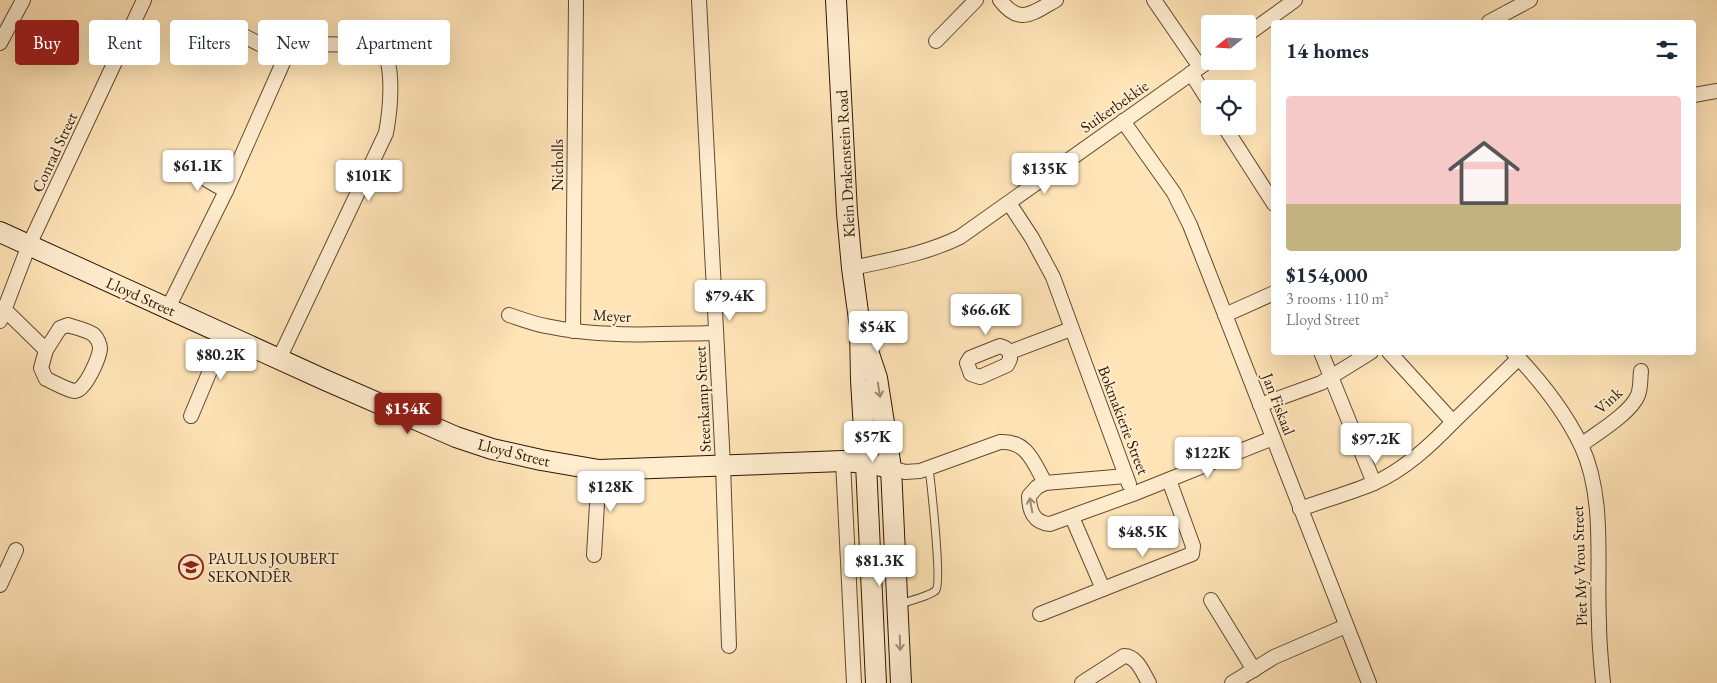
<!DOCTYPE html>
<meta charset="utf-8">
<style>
body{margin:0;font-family:"EB Garamond",serif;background:#f2f2f3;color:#1f2937;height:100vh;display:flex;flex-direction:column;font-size:19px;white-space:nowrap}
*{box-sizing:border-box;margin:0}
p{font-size:16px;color:#747a83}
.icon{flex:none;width:28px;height:28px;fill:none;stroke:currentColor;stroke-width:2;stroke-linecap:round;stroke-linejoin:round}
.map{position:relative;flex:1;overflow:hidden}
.sheet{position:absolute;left:1271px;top:20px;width:425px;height:335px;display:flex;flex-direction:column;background:#fff;border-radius:5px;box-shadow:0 5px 20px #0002}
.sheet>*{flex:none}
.banner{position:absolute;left:15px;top:20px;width:475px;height:45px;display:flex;gap:10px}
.needle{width:32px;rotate:252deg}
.fabs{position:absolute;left:1201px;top:15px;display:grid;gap:10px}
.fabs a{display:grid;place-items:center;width:55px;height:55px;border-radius:5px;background:#fff;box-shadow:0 5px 20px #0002;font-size:25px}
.price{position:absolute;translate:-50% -42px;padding:0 11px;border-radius:5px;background:#fff;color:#222;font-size:16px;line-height:32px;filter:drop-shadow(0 1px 2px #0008)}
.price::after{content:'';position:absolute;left:50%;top:30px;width:15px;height:11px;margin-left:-8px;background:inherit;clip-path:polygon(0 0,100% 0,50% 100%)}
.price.current{background:#8f2418;color:#fff}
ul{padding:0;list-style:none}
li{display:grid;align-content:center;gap:10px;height:265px;padding:0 15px}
li span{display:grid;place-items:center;height:155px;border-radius:5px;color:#555}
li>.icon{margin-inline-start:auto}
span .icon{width:90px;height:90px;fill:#fffc;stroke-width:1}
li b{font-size:21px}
h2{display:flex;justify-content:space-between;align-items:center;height:60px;padding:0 15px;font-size:21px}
.pill{padding:0 18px;border-radius:5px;background:#fff;box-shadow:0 5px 20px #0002;font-size:18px;line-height:45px}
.pill.current{background:#8f2418;color:#fff}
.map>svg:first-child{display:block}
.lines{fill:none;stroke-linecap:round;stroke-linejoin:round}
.lane-casing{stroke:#614a2e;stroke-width:9}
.street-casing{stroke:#614a2e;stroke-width:16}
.secondary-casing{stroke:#2c1700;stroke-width:22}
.lane{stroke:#ffedd0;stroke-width:7}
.street{stroke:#ffedd0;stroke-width:14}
.secondary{stroke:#ffedd0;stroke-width:20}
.oneway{stroke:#a08d72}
.labels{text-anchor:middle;stroke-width:4;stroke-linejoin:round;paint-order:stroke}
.street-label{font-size:16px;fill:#2c1700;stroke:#ffedd0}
.poi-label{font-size:16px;fill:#2c1700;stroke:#ffedd0;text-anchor:start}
</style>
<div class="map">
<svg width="1717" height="683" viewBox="0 0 1717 683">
<rect width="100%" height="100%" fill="#ffe4b7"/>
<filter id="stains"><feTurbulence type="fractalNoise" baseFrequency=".004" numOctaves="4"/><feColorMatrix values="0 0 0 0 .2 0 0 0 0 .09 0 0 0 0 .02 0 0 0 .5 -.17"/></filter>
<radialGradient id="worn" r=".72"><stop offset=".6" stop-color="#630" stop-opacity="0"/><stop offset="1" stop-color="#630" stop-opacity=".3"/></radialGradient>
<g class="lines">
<defs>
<path id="lane" d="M900,604c8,-3 31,-8 36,-14 6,-8 -5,-106 -7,-122"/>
<g id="street">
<path d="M699,0l24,465 6,181"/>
<path d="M1000,0c20,26 32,13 56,0"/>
<path d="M1154,0l46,67"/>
<path d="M1489,22l41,-22"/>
<path d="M1248,34l47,-34"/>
<path d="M244,36l41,21"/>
<path d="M936,41l40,-41"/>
<path d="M0,43l23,-43"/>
<path d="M1191,73l19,30"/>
<path d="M1694,95l23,-4"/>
<path d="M1123,121l51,72 16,32 179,458"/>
<path d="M1224,126l50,78"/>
<path d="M185,167l41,24"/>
<path d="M1009,203l23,35 21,39 76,207"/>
<path d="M852,268c36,-8 74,-14 108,-31l250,-177"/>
<path d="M168,308l58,-117 63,-142 12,-5 78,1c17,15 11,67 7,88l-107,226"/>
<path d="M5,310l41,40 -5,18 5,11c8,3 20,11 29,12 10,0 24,-33 25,-42 0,-5 -3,-11 -6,-14 -6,-5 -18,-7 -26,-10l-8,3 -14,22"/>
<path d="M509,315c12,4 25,9 37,11 55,12 114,8 170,7"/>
<path d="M1225,315l49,-22"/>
<path d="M0,321l29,-76 115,-245"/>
<path d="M573,331l3,-331"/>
<path d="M1010,352l-5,-4 -5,-2 -30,12 -3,5 4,11 9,3 27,-12 3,-6v-7l61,-23"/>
<path d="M1321,352l53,131"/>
<path d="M1389,352l64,70 66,-64"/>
<path d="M1513,352c27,28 51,58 68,93 25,53 15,120 18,177 0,20 2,41 4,61"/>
<path d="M1260,405l61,-22 50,-31"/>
<path d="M191,416l34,-81"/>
<path d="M1581,445c16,-12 50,-32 57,-50 3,-8 2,-16 3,-24"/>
<path d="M843,461l11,222"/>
<path d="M891,468l14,4 15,-1 80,-29c27,-2 34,21 45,41"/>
<path d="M1126,476l-81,7 -8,4 -8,9c0,15 5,27 21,28l83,-30 140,-56"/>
<path d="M1300,509c25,-9 50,-16 74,-26 30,-13 56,-37 79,-61"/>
<path d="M1072,517l31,72 89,-35 1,-8 -24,-66"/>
<path d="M594,555l5,-85"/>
<path d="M0,585l16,-35"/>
<path d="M1211,600l43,70"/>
<path d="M1040,614l63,-25"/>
<path d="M1082,683l42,-27c13,0 19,17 25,27"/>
<path d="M1232,683l42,-26 72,-31"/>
</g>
<g id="secondary">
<path d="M836,0l11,213 5,55 8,59 1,53 5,83 10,220"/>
<path d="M0,232l325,148 131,57 36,12 49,11 58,10 244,-9 23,2 25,5"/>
<path d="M866,345l11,33 14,90 10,215"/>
</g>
</defs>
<use href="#lane" class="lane-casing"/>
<use href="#street" class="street-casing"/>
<use href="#secondary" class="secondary-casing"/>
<use href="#lane" class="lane"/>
<use href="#street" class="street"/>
<use href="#secondary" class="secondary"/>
</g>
<defs><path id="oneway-shaft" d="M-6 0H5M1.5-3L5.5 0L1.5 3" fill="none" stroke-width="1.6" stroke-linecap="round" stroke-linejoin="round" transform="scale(1.25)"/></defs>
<g class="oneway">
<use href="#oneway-shaft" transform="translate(879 390) rotate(81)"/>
<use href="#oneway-shaft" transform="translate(1031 505) rotate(-100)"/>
<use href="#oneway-shaft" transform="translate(900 643) rotate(88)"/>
</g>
<defs>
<symbol id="school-ring" viewBox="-11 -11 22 22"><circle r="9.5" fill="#ffedd0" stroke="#8f2418" stroke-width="1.5"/><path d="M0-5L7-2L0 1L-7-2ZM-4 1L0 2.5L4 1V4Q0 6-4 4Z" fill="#8f2418"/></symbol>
</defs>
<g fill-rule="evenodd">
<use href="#school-ring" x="177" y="553" width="28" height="28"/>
</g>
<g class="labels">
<g class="street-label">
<text transform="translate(1114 106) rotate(-35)" y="6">Suikerbekkie</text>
<text transform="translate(54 152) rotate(-65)" y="6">Conrad Street</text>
<text transform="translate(845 164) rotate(-93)" y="6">Klein Drakenstein Road</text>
<text transform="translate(557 165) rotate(-90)" y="6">Nicholls</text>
<text transform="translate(141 296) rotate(24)" y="6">Lloyd Street</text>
<text transform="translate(612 315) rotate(3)" y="6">Meyer</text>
<text transform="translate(702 399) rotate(-93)" y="6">Steenkamp Street</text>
<text transform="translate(1608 400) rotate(-43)" y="6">Vink</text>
<text transform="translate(1279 404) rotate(69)" y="6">Jan Fiskaal</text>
<text transform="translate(1124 420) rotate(69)" y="6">Bokmakierie Street</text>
<text transform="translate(514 452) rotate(14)" y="6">Lloyd Street</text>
<text transform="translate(1579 566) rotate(-92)" y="6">Piet My Vrou Street</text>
</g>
<g class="poi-label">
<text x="208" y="564">PAULUS JOUBERT<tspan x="208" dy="18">SEKONDÊR</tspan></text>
</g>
</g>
<rect width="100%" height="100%" filter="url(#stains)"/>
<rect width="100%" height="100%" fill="url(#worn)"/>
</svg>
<div class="fabs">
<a><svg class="needle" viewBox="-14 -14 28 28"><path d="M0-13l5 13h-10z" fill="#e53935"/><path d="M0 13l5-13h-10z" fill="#747a83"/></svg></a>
<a><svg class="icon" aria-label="locate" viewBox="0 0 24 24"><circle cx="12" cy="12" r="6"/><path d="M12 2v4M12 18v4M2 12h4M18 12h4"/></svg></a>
</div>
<b class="price" style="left:198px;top:192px">$61.1K</b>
<b class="price" style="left:1045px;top:195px">$135K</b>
<b class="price" style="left:369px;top:202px">$101K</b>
<b class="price" style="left:730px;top:322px">$79.4K</b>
<b class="price" style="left:986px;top:336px">$66.6K</b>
<b class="price" style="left:878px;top:353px">$54K</b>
<b class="price" style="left:221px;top:381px">$80.2K</b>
<b class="price current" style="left:408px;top:435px">$154K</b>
<b class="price" style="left:873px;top:463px">$57K</b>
<b class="price" style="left:1376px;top:465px">$97.2K</b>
<b class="price" style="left:1208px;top:479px">$122K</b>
<b class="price" style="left:611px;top:513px">$128K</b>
<b class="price" style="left:1143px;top:558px">$48.5K</b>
<b class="price" style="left:880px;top:587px">$81.3K</b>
<div class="banner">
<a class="pill current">Buy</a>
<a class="pill">Rent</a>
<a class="pill">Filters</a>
<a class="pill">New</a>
<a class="pill">Apartment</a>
</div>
<section class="sheet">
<h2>14 homes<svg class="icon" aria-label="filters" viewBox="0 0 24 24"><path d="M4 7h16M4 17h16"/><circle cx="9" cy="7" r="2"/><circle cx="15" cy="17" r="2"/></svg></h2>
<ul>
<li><span style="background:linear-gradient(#f6c9c9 70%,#c2b280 0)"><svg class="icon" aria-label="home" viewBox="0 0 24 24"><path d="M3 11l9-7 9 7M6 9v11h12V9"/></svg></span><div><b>$154,000</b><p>3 rooms · 110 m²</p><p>Lloyd Street</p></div></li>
</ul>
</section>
</div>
